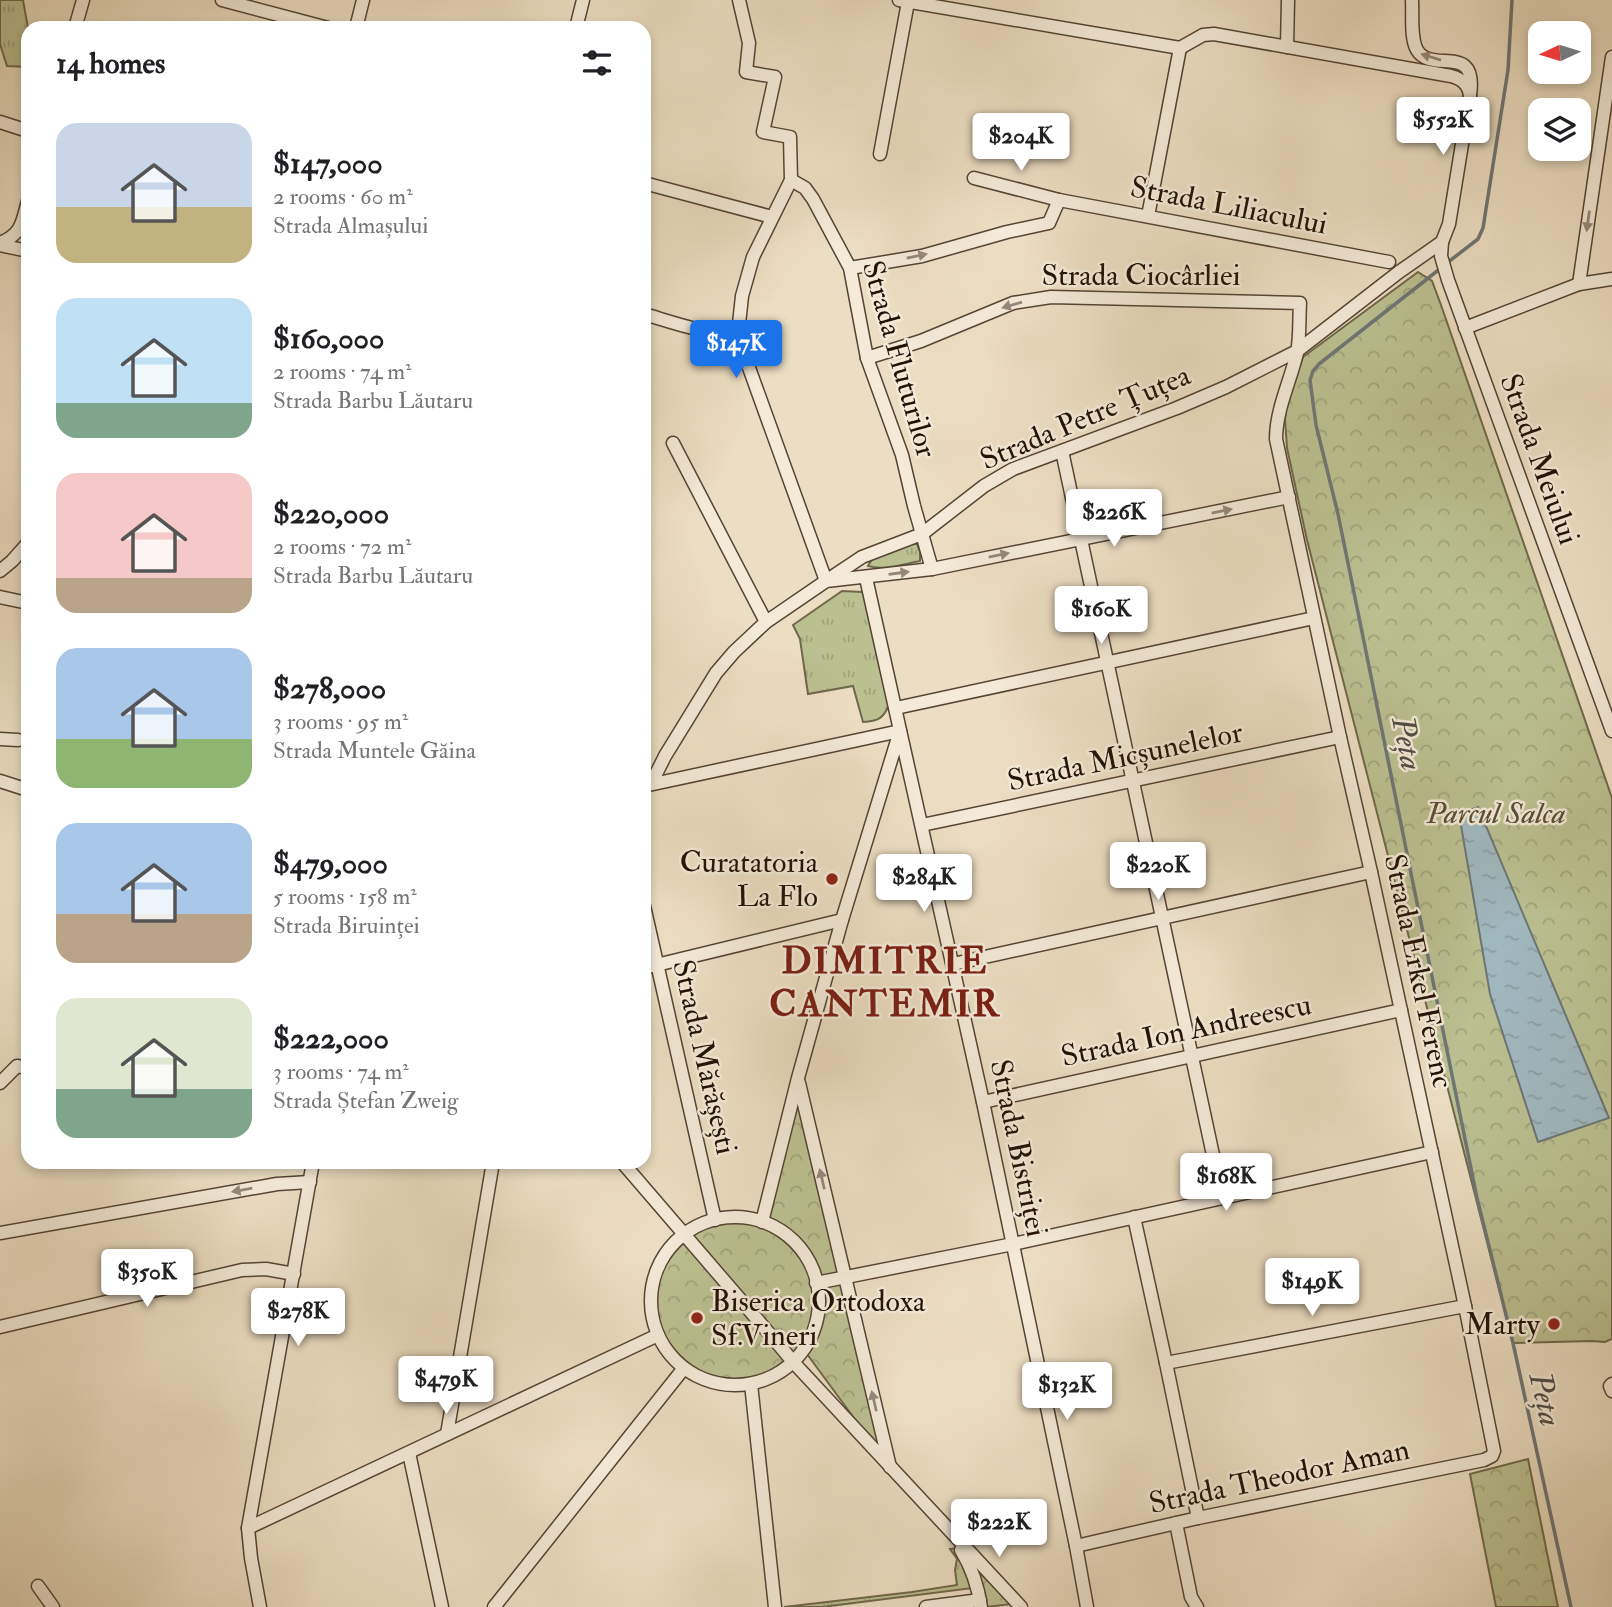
<!DOCTYPE html>
<meta charset="utf-8">
<style>
body{margin:0;font-family:"IM FELL Double Pica",serif;background:#f2f2f2;color:#202124;height:100vh;display:flex;flex-direction:column;font-size:26px;white-space:nowrap}
*{box-sizing:border-box;margin:0}
p{font-size:23px;color:#757577}
.icon{flex:none;width:38px;height:38px;fill:none;stroke:currentColor;stroke-width:2;stroke-linecap:round;stroke-linejoin:round}
.map{position:relative;flex:1;overflow:hidden}
.sheet{position:absolute;left:21px;top:21px;width:630px;height:1148px;display:flex;flex-direction:column;background:#fff;border-radius:21px;box-shadow:0 4px 10px #0003}
.sheet>*{flex:none}
.needle{width:46px;rotate:266deg}
.fabs{position:absolute;left:1528px;top:21px;display:grid;gap:14px}
.fabs a{display:grid;place-items:center;width:63px;height:63px;border-radius:14px;background:#fff;box-shadow:0 4px 10px #0003;font-size:35px}
.price{position:absolute;translate:-50% -60px;padding:0 16px;border-radius:7px;background:#fff;color:#222;font-size:23px;line-height:46px;filter:drop-shadow(0 2px 4px #0008)}
.price::after{content:'';position:absolute;left:50%;top:42px;width:21px;height:16px;margin-left:-10px;background:inherit;clip-path:polygon(0 0,100% 0,50% 100%)}
.price.selected{background:#1a73e8;color:#fff}
ul{padding:0;list-style:none}
li{display:flex;align-items:center;gap:21px;height:175px;padding:0 35px}
li span{display:grid;place-items:center;flex:none;width:196px;height:140px;border-radius:21px;color:#555}
li>.icon{margin-inline-start:auto}
span .icon{width:84px;height:84px;fill:#fffc;stroke-width:1}
li b{font-size:30px}
h2{display:flex;justify-content:space-between;align-items:center;height:84px;padding:0 35px;font-size:30px}
.map>svg:first-child{display:block}
.grass{fill:url(#grass-tufts);stroke:#6f684b;stroke-width:2}
.park{fill:url(#park-crowns);stroke:#6f684b;stroke-width:2}
.water{fill:url(#water-ripples);stroke:#6e7675;stroke-width:2}
.lines{fill:none;stroke-linecap:round;stroke-linejoin:round}
.stream{stroke:#6e7675;stroke-width:3.5}
.minor-casing{stroke:#554434;stroke-width:15}
.minor{stroke:#f3ead7;stroke-width:12}
.oneway{fill:#958878}
.poi-dot{fill:#8f2418;stroke:#f3ead7;stroke-width:2.5}
.labels{text-anchor:middle;stroke-width:5;stroke-linejoin:round;paint-order:stroke}
.street-label{font-size:30px;fill:#231105;stroke:#f3ead7}
.park-label{font-size:30px;font-style:italic;fill:#584e36;stroke:#f3ead7}
.poi-label{font-size:30px;fill:#231105;stroke:#f3ead7;text-anchor:end}
.water-label{font-size:32px;font-style:italic;fill:#4f4c46;stroke:#f3ead7}
.district-label{font-size:37px;font-weight:bold;letter-spacing:2px;fill:#7a1f14;stroke:#f3ead7}
</style>
<div class="map">
<svg width="1612" height="1607" viewBox="0 0 1612 1607">
<defs>
<pattern id="grass-tufts" width="24" height="20" patternUnits="userSpaceOnUse" patternTransform="scale(1.75)"><rect width="24" height="20" fill="#bbc091"/><path d="M3 7l-1-3M5 7V3M7 7l1-3M15 17l-1-3M17 17v-4M19 17l1-3" fill="none" stroke="#a0a47c"/></pattern>
<pattern id="park-crowns" width="20" height="18" patternUnits="userSpaceOnUse" patternTransform="scale(1.75)"><rect width="20" height="18" fill="#bbc091"/><path d="M2 6a3 3 0 1 1 6 0M12 15a3 3 0 1 1 6 0" fill="none" stroke="#a0a47c"/></pattern>
<pattern id="water-ripples" width="26" height="14" patternUnits="userSpaceOnUse" patternTransform="scale(1.75)"><rect width="26" height="14" fill="#a0b9c0"/><path d="M2 4q2-2 4 0t4 0M15 11q2-2 4 0t4 0" fill="none" stroke="#8a9ea4"/></pattern>
</defs>
<rect width="100%" height="100%" fill="#ecdec2"/>
<filter id="stains"><feTurbulence type="fractalNoise" baseFrequency=".00286" numOctaves="4"/><feColorMatrix values="0 0 0 0 .2 0 0 0 0 .09 0 0 0 0 .02 0 0 0 .5 -.17"/></filter>
<radialGradient id="worn" r=".72"><stop offset=".6" stop-color="#630" stop-opacity="0"/><stop offset="1" stop-color="#630" stop-opacity=".3"/></radialGradient>
<g class="grass">
<path d="M0,0h23l5,28v39l-21,-1 -7,-22z"/>
<path d="M911,543l6,1 3,8v9c-17,3 -35,10 -52,5l4,-7z"/>
<path d="M842,591l21,1 26,113c-6,14 -11,16 -26,17l-10,-36 -45,8 -8,-55 -7,-14z"/>
<path d="M956,1548l17,40 -151,19h-38l128,-15 45,-7 -2,-15 2,-11 -7,-10z"/>
</g>
<g class="park">
<path d="M1418,272l14,9 9,24 171,493v541l-7,3 -13,-1 -79,2 -206,-803 -20,-92 -2,-29 2,-16 16,-46z"/>
<path d="M798,1078l92,389 -86,-117c-12,12 -22,23 -38,29 -46,20 -102,-11 -113,-59 -10,-43 18,-88 61,-100 16,-4 31,-1 47,2z"/>
<path d="M1528,1459l30,148h-62l-26,-133z"/>
<path d="M976,1569l36,35 -26,3z"/>
</g>
<path class="water" d="M1478,807l131,311 -71,24 -48,-148 -31,-180z"/>
<g class="lines">
<g class="stream">
<path d="M1447,263l31,-24 5,-11 25,-158 4,-70"/>
<path d="M1441,268l-122,96 -6,7 -3,9 6,45 22,89 139,684 36,145 58,264"/>
</g>
<defs>
<g id="minor">
<path d="M222,0l106,28"/>
<path d="M739,0l10,43 -3,29 29,5 -12,55 27,5 1,43 -38,77 -11,39 -4,37 10,32 78,216 36,-24 60,-23 62,-48 29,-17 164,-61 49,-21 71,-36 102,-79 43,-30 7,-18 21,-129c8,-54 -38,-20 -53,-45 -7,-12 -4,-36 -5,-50"/>
<path d="M899,0l281,48 23,-13 11,-1 237,42c11,3 17,8 19,19"/>
<path d="M75,28l8,-28"/>
<path d="M356,28l7,-28"/>
<path d="M576,28l7,-28"/>
<path d="M1287,47l1,-47"/>
<path d="M0,122l28,9"/>
<path d="M880,154l28,-152"/>
<path d="M974,178l85,22 330,62"/>
<path d="M791,180l14,8 8,11 37,69 17,90 35,97 12,51 18,63"/>
<path d="M644,183l128,34"/>
<path d="M1148,216l32,-168"/>
<path d="M1442,242l-1,14 7,24 164,451"/>
<path d="M0,243c22,-9 22,-20 28,-42"/>
<path d="M0,245l28,6"/>
<path d="M850,268l72,-12 85,-24 42,-9 10,-23"/>
<path d="M1579,284l33,-227"/>
<path d="M644,314c31,9 62,21 94,19"/>
<path d="M1465,328l114,-44 33,-5"/>
<path d="M867,358l54,-17 92,-38 38,-6 249,6c-1,17 0,35 -3,50 -7,29 -21,57 -21,86l64,298 31,135 94,434 29,145 -2,5 -8,4 -286,58 -122,28"/>
<path d="M673,443l93,179"/>
<path d="M1062,451l160,746"/>
<path d="M0,571l12,-10 16,-18"/>
<path d="M866,578l117,524 93,444 11,61"/>
<path d="M0,597l28,6"/>
<path d="M896,708l418,-90"/>
<path d="M0,739l18,1"/>
<path d="M0,781l28,9"/>
<path d="M651,784l14,-28 51,-83 18,-21 32,-30 60,-41 106,-12 357,-72"/>
<path d="M644,786l256,-55 -58,189 -44,158 -36,144"/>
<path d="M922,825l418,-88"/>
<path d="M644,906l71,314"/>
<path d="M953,964l418,-92"/>
<path d="M644,968l198,-48"/>
<path d="M0,1083l17,-17 11,2"/>
<path d="M799,1083l91,384"/>
<path d="M983,1102l418,-92"/>
<path d="M622,1162l129,150 44,52 226,243"/>
<path d="M1134,1217l32,146 32,155"/>
<circle cx="735" cy="1301" r="84"/>
<path d="M0,1233l277,-49 33,-2"/>
<path d="M816,1283l197,-39 419,-92"/>
<path d="M0,1327l242,-57 24,-1 28,5"/>
<path d="M1166,1363l299,-57"/>
<path d="M751,1384l24,223"/>
<path d="M1612,1384l-2,2 2,5"/>
<path d="M447,1434l46,-272"/>
<path d="M409,1453l33,154"/>
<path d="M1176,1523l15,74 6,10"/>
<path d="M248,1528l410,-193"/>
<path d="M961,1550c11,18 17,36 20,57"/>
<path d="M38,1586l15,21"/>
<path d="M260,1607l-9,-49 -3,-30 65,-366"/>
<path d="M494,1607l190,-239"/>
<path d="M926,1607l54,-7"/>
</g>
</defs>
<use href="#minor" class="minor-casing"/>
<use href="#minor" class="minor"/>
</g>
<defs><path id="oneway-solid" d="M-6-.8H1V-3.2L6.5 0L1 3.2V.8H-6Z" transform="scale(1.75)"/></defs>
<g class="oneway">
<use href="#oneway-solid" transform="translate(1431 57) rotate(-163)"/>
<use href="#oneway-solid" transform="translate(1588 221) rotate(98)"/>
<use href="#oneway-solid" transform="translate(917 256) rotate(-12)"/>
<use href="#oneway-solid" transform="translate(1012 305) rotate(164)"/>
<use href="#oneway-solid" transform="translate(1222 511) rotate(-11)"/>
<use href="#oneway-solid" transform="translate(999 555) rotate(-11)"/>
<use href="#oneway-solid" transform="translate(899 573) rotate(-8)"/>
<use href="#oneway-solid" transform="translate(822 1179) rotate(-103)"/>
<use href="#oneway-solid" transform="translate(242 1190) rotate(170)"/>
<use href="#oneway-solid" transform="translate(874 1401) rotate(-103)"/>
</g>
<g class="poi-dot">
<circle cx="832" cy="879" r="7"/>
<circle cx="697" cy="1318" r="7"/>
<circle cx="1554" cy="1324" r="7"/>
</g>
<g class="labels">
<g class="street-label">
<text transform="translate(1229 205) rotate(11)" y="10">Strada Liliacului</text>
<text x="1141" y="285">Strada Ciocârliei</text>
<text transform="translate(900 359) rotate(74)" y="10">Strada Fluturilor</text>
<text transform="translate(1085 417) rotate(-23)" y="10">Strada Petre Țuțea</text>
<text transform="translate(1540 459) rotate(70)" y="10">Strada Meiului</text>
<text transform="translate(1125 756) rotate(-12)" y="10">Strada Micșunelelor</text>
<text transform="translate(1419 971) rotate(78)" y="10">Strada Erkel Ferenc</text>
<text transform="translate(1186 1030) rotate(-12)" y="10">Strada Ion Andreescu</text>
<text transform="translate(705 1057) rotate(77)" y="10">Strada Mărășești</text>
<text transform="translate(1019 1148) rotate(78)" y="10">Strada Bistriței</text>
<text transform="translate(1279 1476) rotate(-12)" y="10">Strada Theodor Aman</text>
</g>
<g class="park-label">
<text x="1496" y="823">Parcul Salca</text>
</g>
<g class="poi-label">
<text x="818" y="872">Curatatoria<tspan x="818" dy="34">La Flo</tspan></text>
<text x="711" y="1311" text-anchor="start">Biserica Ortodoxa<tspan x="711" dy="34">Sf.Vineri</tspan></text>
<text x="1540" y="1334">Marty</text>
</g>
<g class="water-label">
<text transform="translate(1408 743) rotate(79)" y="11">Peța</text>
<text transform="translate(1546 1399) rotate(77)" y="11">Peța</text>
</g>
<g class="district-label">
<text x="885" y="973">DIMITRIE<tspan x="885" dy="43">CANTEMIR</tspan></text>
</g>
</g>
<rect width="100%" height="100%" filter="url(#stains)"/>
<rect width="100%" height="100%" fill="url(#worn)"/>
</svg>
<div class="fabs">
<a><svg class="needle" viewBox="-14 -14 28 28"><path d="M0-13l5 13h-10z" fill="#e53935"/><path d="M0 13l5-13h-10z" fill="#757577"/></svg></a>
<a><svg class="icon" aria-label="layers" viewBox="0 0 24 24"><path d="M12 4l9 5-9 5-9-5zM3 14l9 5 9-5"/></svg></a>
</div>
<b class="price" style="left:1443px;top:157px">$552K</b>
<b class="price" style="left:1021px;top:173px">$204K</b>
<b class="price selected" style="left:736px;top:380px">$147K</b>
<b class="price" style="left:1114px;top:549px">$226K</b>
<b class="price" style="left:1101px;top:646px">$160K</b>
<b class="price" style="left:1158px;top:902px">$220K</b>
<b class="price" style="left:924px;top:914px">$284K</b>
<b class="price" style="left:1226px;top:1213px">$168K</b>
<b class="price" style="left:147px;top:1309px">$350K</b>
<b class="price" style="left:1312px;top:1318px">$149K</b>
<b class="price" style="left:298px;top:1348px">$278K</b>
<b class="price" style="left:446px;top:1416px">$479K</b>
<b class="price" style="left:1067px;top:1422px">$132K</b>
<b class="price" style="left:999px;top:1559px">$222K</b>
<section class="sheet">
<h2>14 homes<svg class="icon" aria-label="filters" viewBox="0 0 24 24"><path d="M4 7h16M4 17h16"/><circle cx="9" cy="7" r="2"/><circle cx="15" cy="17" r="2"/></svg></h2>
<ul>
<li><span style="background:linear-gradient(#c9d6e8 60%,#c2b280 0)"><svg class="icon" aria-label="home" viewBox="0 0 24 24"><path d="M3 11l9-7 9 7M6 9v11h12V9"/></svg></span><div><b>$147,000</b><p>2 rooms · 60 m²</p><p>Strada Almașului</p></div></li>
<li><span style="background:linear-gradient(#bfe0f5 75%,#7fa58c 0)"><svg class="icon" aria-label="home" viewBox="0 0 24 24"><path d="M3 11l9-7 9 7M6 9v11h12V9"/></svg></span><div><b>$160,000</b><p>2 rooms · 74 m²</p><p>Strada Barbu Lăutaru</p></div></li>
<li><span style="background:linear-gradient(#f6c9c9 75%,#b9a48a 0)"><svg class="icon" aria-label="home" viewBox="0 0 24 24"><path d="M3 11l9-7 9 7M6 9v11h12V9"/></svg></span><div><b>$220,000</b><p>2 rooms · 72 m²</p><p>Strada Barbu Lăutaru</p></div></li>
<li><span style="background:linear-gradient(#a9c7e8 65%,#8fb573 0)"><svg class="icon" aria-label="home" viewBox="0 0 24 24"><path d="M3 11l9-7 9 7M6 9v11h12V9"/></svg></span><div><b>$278,000</b><p>3 rooms · 95 m²</p><p>Strada Muntele Găina</p></div></li>
<li><span style="background:linear-gradient(#a9c7e8 65%,#b9a48a 0)"><svg class="icon" aria-label="home" viewBox="0 0 24 24"><path d="M3 11l9-7 9 7M6 9v11h12V9"/></svg></span><div><b>$479,000</b><p>5 rooms · 158 m²</p><p>Strada Biruinței</p></div></li>
<li><span style="background:linear-gradient(#dfe7d0 65%,#7fa58c 0)"><svg class="icon" aria-label="home" viewBox="0 0 24 24"><path d="M3 11l9-7 9 7M6 9v11h12V9"/></svg></span><div><b>$222,000</b><p>3 rooms · 74 m²</p><p>Strada Ștefan Zweig</p></div></li>
</ul>
</section>
</div>
